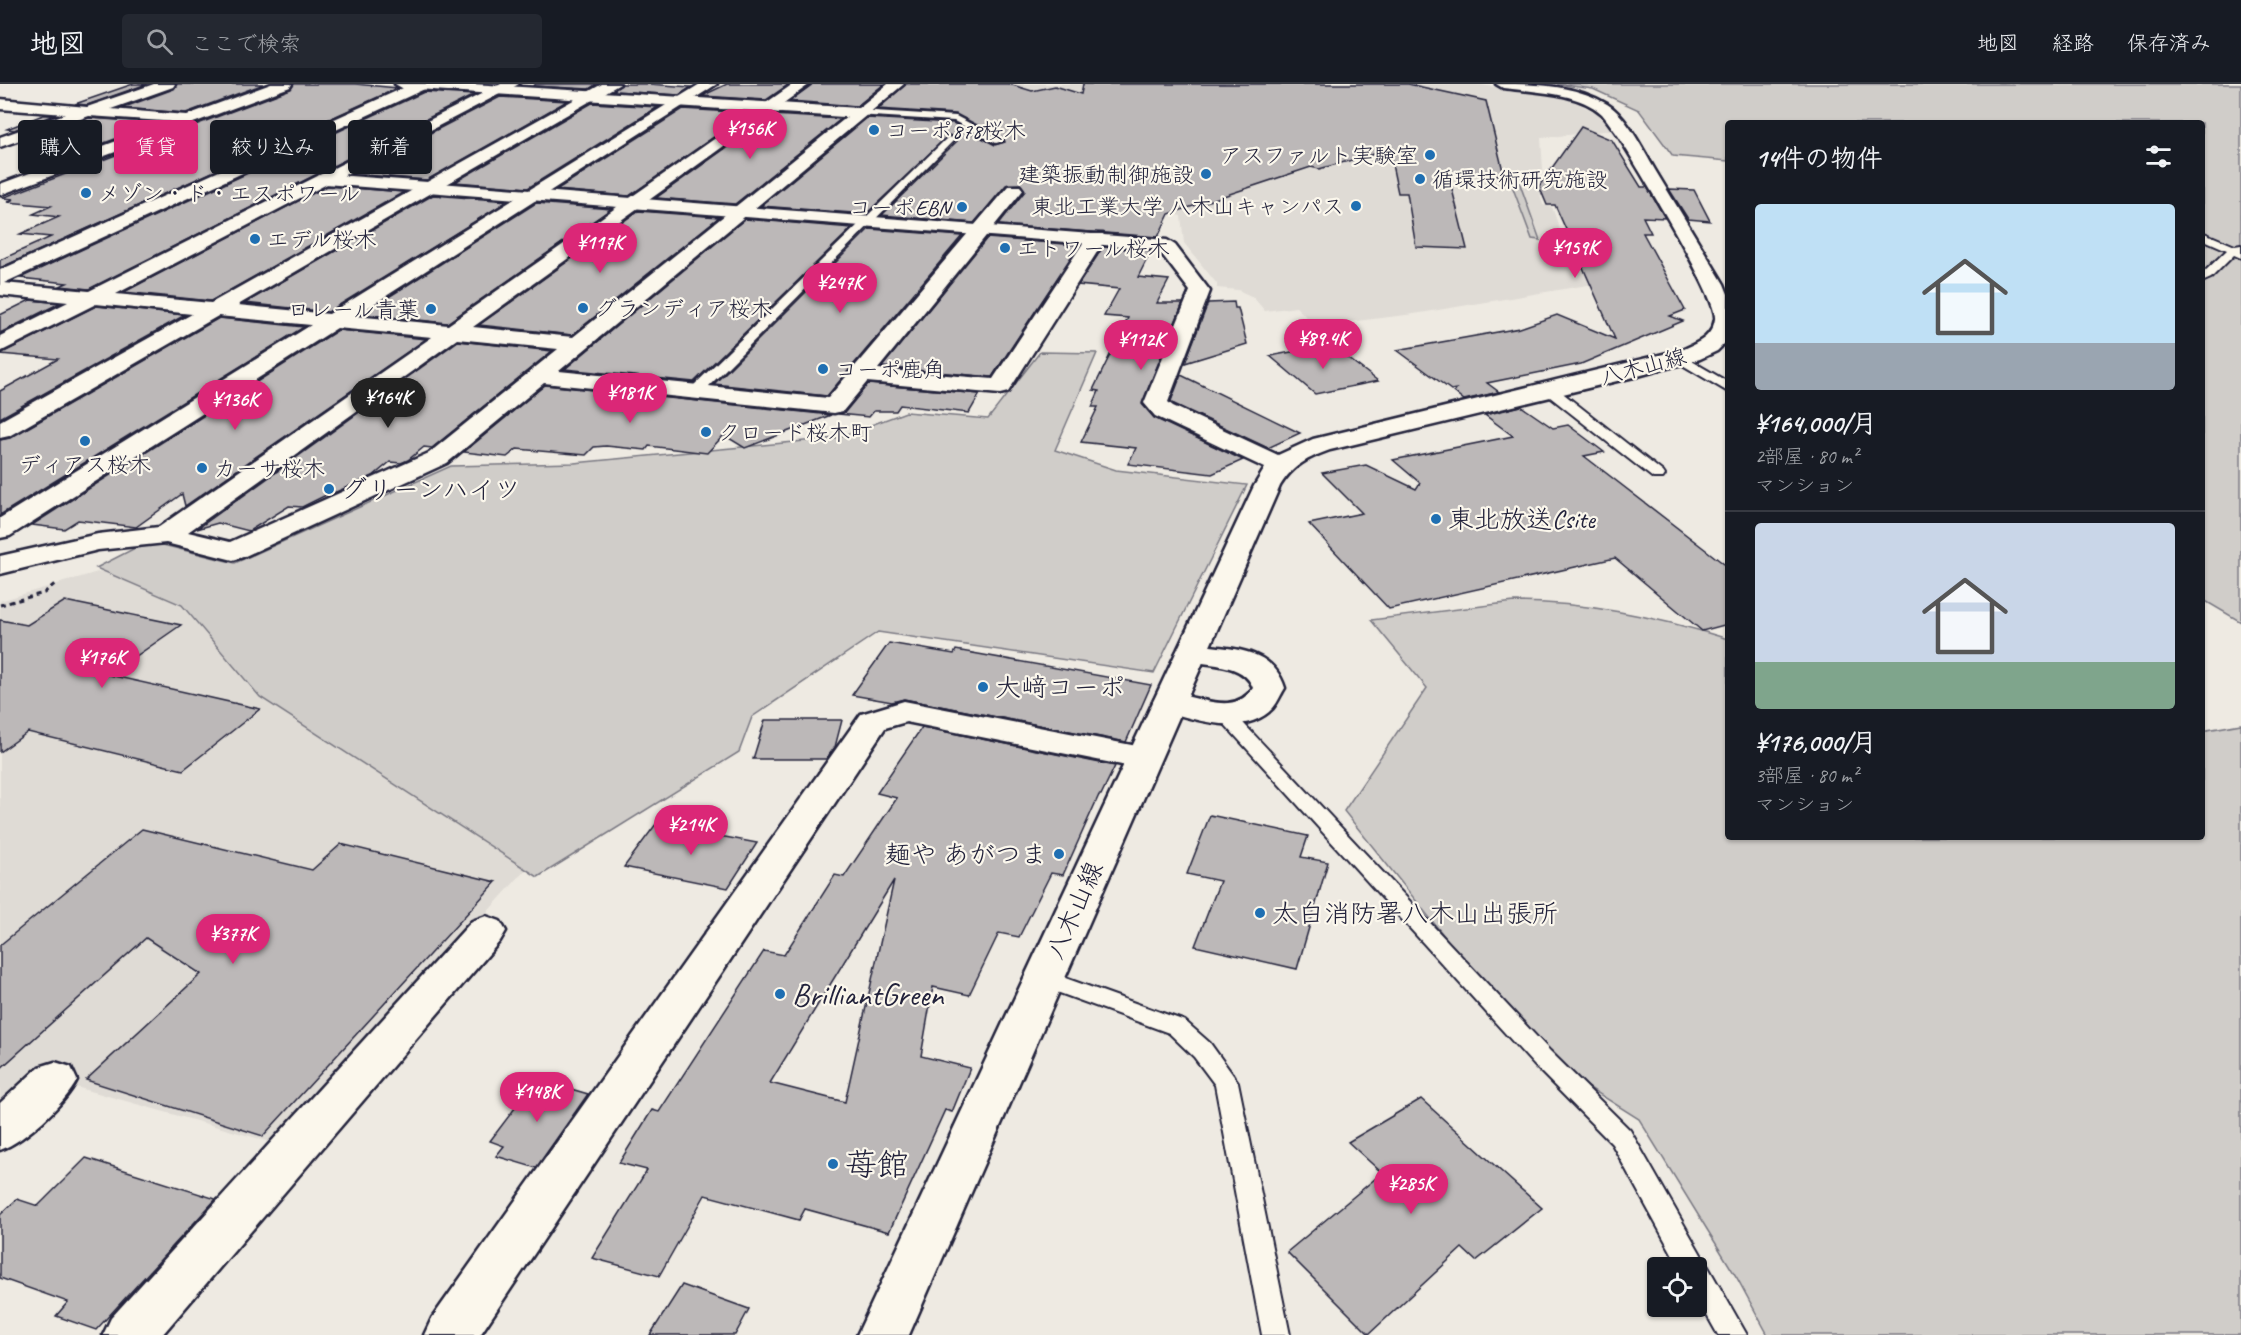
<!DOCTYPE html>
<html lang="ja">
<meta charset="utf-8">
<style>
body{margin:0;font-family:Caveat,"Klee One",sans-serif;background:#242831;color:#f1f3f6;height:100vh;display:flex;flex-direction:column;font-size:22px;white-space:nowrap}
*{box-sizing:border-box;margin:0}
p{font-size:20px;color:#9ea1a6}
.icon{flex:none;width:33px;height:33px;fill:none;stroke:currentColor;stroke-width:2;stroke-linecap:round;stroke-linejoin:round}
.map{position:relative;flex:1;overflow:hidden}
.drawer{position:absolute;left:1725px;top:36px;width:480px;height:720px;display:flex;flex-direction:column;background:#171b24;border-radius:6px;box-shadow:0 2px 4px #0004}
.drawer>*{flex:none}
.banner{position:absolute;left:18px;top:36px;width:570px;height:54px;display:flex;gap:12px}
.controls{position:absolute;left:1647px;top:1173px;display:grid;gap:12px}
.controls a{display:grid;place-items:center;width:60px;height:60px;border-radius:6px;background:#171b24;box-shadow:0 2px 4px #0004;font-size:30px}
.price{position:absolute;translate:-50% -51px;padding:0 14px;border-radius:21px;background:#db2777;color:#fff;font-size:20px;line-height:39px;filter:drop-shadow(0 2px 3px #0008)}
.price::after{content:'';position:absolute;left:50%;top:36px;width:18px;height:14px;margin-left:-9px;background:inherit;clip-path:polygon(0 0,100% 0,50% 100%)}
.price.selected{background:#222;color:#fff}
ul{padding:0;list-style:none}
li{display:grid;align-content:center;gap:12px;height:318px;padding:0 30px}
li+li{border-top:2px solid #363941}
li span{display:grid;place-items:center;height:186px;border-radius:6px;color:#555}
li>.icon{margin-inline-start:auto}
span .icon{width:108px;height:108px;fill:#fffc;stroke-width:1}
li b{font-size:26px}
h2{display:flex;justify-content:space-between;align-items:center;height:72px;padding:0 30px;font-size:26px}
.chip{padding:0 21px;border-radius:6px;background:#171b24;box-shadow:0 2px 4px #0004;font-size:21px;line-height:54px}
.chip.selected{background:#db2777;color:#fff}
header{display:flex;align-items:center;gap:36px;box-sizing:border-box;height:84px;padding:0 30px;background:#171b24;border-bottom:2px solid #363941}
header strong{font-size:28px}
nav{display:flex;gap:33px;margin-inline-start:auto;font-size:21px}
.search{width:420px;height:54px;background:#242831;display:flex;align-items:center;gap:15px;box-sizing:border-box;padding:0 21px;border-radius:6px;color:#9ea1a6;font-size:22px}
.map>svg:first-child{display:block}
.built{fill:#dfdbd5}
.green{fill:#d0cdc9;stroke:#797882;stroke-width:1.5}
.building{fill:#bcb8b8;stroke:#22223b;stroke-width:1.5;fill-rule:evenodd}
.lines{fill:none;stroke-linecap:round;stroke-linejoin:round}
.service-casing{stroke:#22223b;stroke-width:4}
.minor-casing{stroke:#22223b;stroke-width:5}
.tertiary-casing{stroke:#22223b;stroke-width:5}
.path{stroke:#22223b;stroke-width:3;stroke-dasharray:5 4;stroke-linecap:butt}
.service{fill:#fbf7ec;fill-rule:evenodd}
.minor{fill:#fbf7ec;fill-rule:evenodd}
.tertiary{fill:#fbf7ec;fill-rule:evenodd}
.poi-dot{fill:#1f6fb2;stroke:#fbf7ec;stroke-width:2}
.labels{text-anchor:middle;stroke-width:4.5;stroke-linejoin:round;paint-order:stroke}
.far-poi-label{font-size:22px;fill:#22223b;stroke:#fbf7ec;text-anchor:start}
.far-street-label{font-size:22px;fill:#22223b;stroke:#fbf7ec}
.poi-label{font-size:26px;fill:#22223b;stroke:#fbf7ec;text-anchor:start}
.street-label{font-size:26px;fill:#22223b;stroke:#fbf7ec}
.near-poi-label{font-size:32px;fill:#22223b;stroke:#fbf7ec;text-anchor:start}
</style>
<header>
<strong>地図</strong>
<div class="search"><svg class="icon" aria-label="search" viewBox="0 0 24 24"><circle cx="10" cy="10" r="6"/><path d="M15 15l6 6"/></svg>ここで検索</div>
<nav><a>地図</a><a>経路</a><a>保存済み</a></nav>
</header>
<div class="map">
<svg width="2241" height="1251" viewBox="0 0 2241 1251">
<rect width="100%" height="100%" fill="#eeeae2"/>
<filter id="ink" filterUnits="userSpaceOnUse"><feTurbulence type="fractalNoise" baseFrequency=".0167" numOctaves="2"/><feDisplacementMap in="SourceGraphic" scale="12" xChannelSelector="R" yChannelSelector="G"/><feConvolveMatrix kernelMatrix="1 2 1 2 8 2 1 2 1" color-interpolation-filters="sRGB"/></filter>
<g filter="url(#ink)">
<g class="built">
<path d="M928,0h548l93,15 32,16 11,15 -71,8 2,32 -8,4 8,31 9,2 20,57 28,19 -186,31 -98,12 -20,-19 -31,4 -12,-14 -15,-7 -21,-2v-4l-33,-41 -3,-27 -191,-47z"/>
<path d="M101,487l70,5 404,239 -297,329 -209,-59 -69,30v-514z"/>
</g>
<g class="green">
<path d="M1557,0h684v538l-39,-23v-476h-474v38l-55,-5 -34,-46 -46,-21z"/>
<path d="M1508,91l9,1 23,64 -8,-1z"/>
<path d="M1040,268l57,1 -42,97 61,20 131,15 -93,188 -276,-41 -126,85 -13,35 -201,125 -278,-180 -78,-92 -86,-37 43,-22 20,-2 76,19 216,-97 123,-3 262,-25 70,-26 82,7z"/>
<path d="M1514,518c73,0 144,15 214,37v198h474v-106l39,-7v611h-473l-31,-57 -98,-159 -97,-61 -198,-247 83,-123 -56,-68z"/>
</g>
<g class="building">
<path d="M133,0h14l-60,21 -12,-1z"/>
<path d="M177,0h87l-78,29 -64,-5 52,-19z"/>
<path d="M294,0h61l43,4 -398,180v-8l51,-23 -31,-3 39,-17 -26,-3 18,-8 -44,-4 7,-3 -12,-1 289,-109z"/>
<path d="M536,0h61l-8,5 -56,-3z"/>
<path d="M622,0h27l42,3 -12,8 -66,-4z"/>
<path d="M727,0h62l-23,16 -64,-4z"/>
<path d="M812,0h72l-27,22 -67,-5z"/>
<path d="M906,0h103l23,7 23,-5 26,8 2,-10h325l78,17 18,74 -56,-2 19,76 -51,-2 -9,-54h-9l-9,-43 -70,19 -8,-2 -142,47 -11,23 -160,-12 27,-34 -5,-7 -14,1 -32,38 -92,-8 75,-74 -1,-4 -7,-2 -83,79 -105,-8 106,-88 86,5 42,22 10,-3 -1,-3 -48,-25 -78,-5z"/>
<path d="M424,8l50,3 -385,194 -29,-3 7,-3 -47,-5z"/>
<path d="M500,13l67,4 -140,79 -76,-6z"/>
<path d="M592,19l66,4 -130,81 -73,-6z"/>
<path d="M683,25l65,4 -119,83 -73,-6z"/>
<path d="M43,31h11l-40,15 -7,-1z"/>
<path d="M772,31l69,4 -106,85 -79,-6z"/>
<path d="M89,34l70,5 -104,38 -32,-3 21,-8 -25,-2 37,-14 -8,-1z"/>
<path d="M1581,43l31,13 29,47h6l18,31 -22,-1 8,16h-8l42,77 -15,6 13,5 -102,43 -94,19 12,9 -35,8 -10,-8 2,-3 -5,1 -54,-40 123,-22 37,-13 58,24 -60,-134h-8l-8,-19z"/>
<path d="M327,102l77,6 -193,109 -87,-9z"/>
<path d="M1669,105l25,1 16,31 -22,-2z"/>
<path d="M433,111l75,6 -180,111 -83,-9z"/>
<path d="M536,119l75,6 -164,114 -85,-9z"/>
<path d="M638,127l81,6 -147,118 -93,-10z"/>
<path d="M745,135l107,9 -158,154 -129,-13z"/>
<path d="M869,145l93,7 -135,160 -113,-12z"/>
<path d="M987,154l92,7 -87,132 -110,-10z"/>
<path d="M1103,163l48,4 -13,26 31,3 -12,23h26l-41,101 12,14 89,42 -31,14 -84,-10 8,-16 -55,-6 17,-35h-6l7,-16 -6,-1 35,-72 -24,-2 15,-27 -41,-4z"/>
<path d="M30,216l30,3 -60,30v-18z"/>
<path d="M1234,218l1,6h3l9,36 -62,19 23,-60z"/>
<path d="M96,222l89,9 -185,103v-27l58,-32 -58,-5z"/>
<path d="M219,234l85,9 -304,188v-75l10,-2z"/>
<path d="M338,246l88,9 -241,167 -3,-12 -46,33 -58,-7 -14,9 -32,-4z"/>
<path d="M458,257l94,10 -120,97 -8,-1 -16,13 -7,3 -11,-1 -17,14 -37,16h-4l-30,15 -13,-1 -40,25 -31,-8 -21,6z"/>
<path d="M1318,263l10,8 12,-3 38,29 -63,13 -45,-38z"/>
<path d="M1181,291l119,58 -32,15 -94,-44 -3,-3z"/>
<path d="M868,300l112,10 -11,19 -69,-8 -4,6h-22l-5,6 -31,-3 7,-2z"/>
<path d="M545,301l286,30 -86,33 -21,-13 -17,18 -58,-7 -3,4 -40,-4 -12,1 -8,8 -69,-6 -10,8 -43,-5z"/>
<path d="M1521,322l32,22 15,-3 36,27 -20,4 144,111v57l-26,7 -87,-73 -226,51 -80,-85 53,-11 -40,-40 44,-8 50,24 4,-6 -27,-23 120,-24 -28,-21z"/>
<path d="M65,517l116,24 -72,50 151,34 -77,61 -155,-38 -28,20v-132l27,5z"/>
<path d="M889,559l65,11 2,-4 195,35 -25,57 -222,-43 -12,3 -40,-7z"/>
<path d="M765,636h77l-7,27 -9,12h-73z"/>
<path d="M922,643l193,39 -14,29h-2l-36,80 -12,-2 -32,64 -20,-4 -30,62 -36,-8 -12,69 49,12 -18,44 -7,-2 -56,122 -84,-23 -6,11 -94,-25 -46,81 -67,-18 55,-88 -28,-7 33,-53 7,2 105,-161 20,4 51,-80 9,2 53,-79 -20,-5zM894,796l-49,222 -75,-19z"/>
<path d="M1210,731l98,21 -7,21 27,5 -31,107 -102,-23 25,-65 -33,-7z"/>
<path d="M656,740l101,19 -29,45 -104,-21z"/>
<path d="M142,745l170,41 29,-26 155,38 -233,254 -177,-56 115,-106 -55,-36 -146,131v-124z"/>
<path d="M537,995l51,15 -52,74 -40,-12 8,-10 -14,-5z"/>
<path d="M1421,1015l121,109 -66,53 -14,-13 -93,86 -82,-82 95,-79 -34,-31z"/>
<path d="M86,1074l130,41 -120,131 -40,-14 12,-14 -68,-24v-63l17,-16 21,7z"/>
<path d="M682,1201l67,24 -14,26h-85z"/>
</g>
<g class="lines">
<defs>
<g id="service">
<path d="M859,26l97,6 47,25 -7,2 -42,-22 -98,-6v-4z"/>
<path d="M948,53l7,2 -255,256h-10l-1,-3 1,-3z"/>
<path d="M2202,148l33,14 6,-1v13l-7,-3 -23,23 -9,4v-8l25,-24 -25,-11z"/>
<path d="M1678,269l50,29v10l-54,-32 -2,-3z"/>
<path d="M1550,302l5,1 108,85 2,3 -2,3h-10l-108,-85 -1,-3 1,-3z"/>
<path d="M1225,624l6,2 319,341 80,79 117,205h-29l-22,-39v-28h-16l-68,-124 -78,-79 -315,-347 -3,-4 3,-4z"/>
<path d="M1043,886l142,51 25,22 28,39 52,253h-28l-47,-250 -21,-28 -25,-24 -134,-49 -3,-6 3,-6z"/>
</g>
<g id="minor">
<path d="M154,0h21l-2,3 -62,22 75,6 8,5 -2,3 -103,-7 -89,31v-10l65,-23 -65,-5v-10l87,8z"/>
<path d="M412,0h19l-2,3 -425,196 85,8 412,-207h18l-403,210 95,9 391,-219h18l-382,221 91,9 371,-230h17l-362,232 93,9 345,-241h17l-337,243 100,10 315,-253h16l-345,287 269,27 180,-212h12l3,4 -3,4 -142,175 115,10 96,-145h14l3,4 -98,154 -8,2 -133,-12 -24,29 -9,2 -290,-30 -97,80 -204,94 -10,3 -67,-17 -68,7 -98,24v-18l98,-22 61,-7 273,-190 -95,-9 -327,208 -10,2v-20l311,-193 -93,-9 -209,120 -9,2v-17l192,-107 -96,-10 -96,48v-16l68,-34 -68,-7v-25zM457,255l101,10 -129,104 -199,89 -42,-10z"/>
<path d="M1192,560c37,5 80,2 93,44 -4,6 -7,14 -12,20 -29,31 -82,10 -116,1l-4,-7 4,-7c31,-8 73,27 96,-7 -8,-26 -49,-23 -72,-28l-5,-7 5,-7z"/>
<path d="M904,617l238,46 12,3 5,8 -5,8 -12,3 -236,-47 -21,6 -405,607h-56l8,-17 429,-604z"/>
<path d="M486,832l14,5 6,10 -6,10 -338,394h-59l8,-17 361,-397z"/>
<path d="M55,978l16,5 6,13c-12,24 -52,61 -77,70v-47l39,-36z"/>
</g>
<g id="tertiary">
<path d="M271,0h21l-2,3 -290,108v-11z"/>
<path d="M395,0h77l387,24 8,5 -8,5 -457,-30z"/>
<path d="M1496,0c37,0 78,0 111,20 20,12 36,46 48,66 23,38 46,76 69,114l4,10v46l-11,11 -17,8 -62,17 -308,74c-22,8 -37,15 -50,36l-371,849h-52l397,-849 11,-18 -110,-52 -11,-13 46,-112 -29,-38 -6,-4 -830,-65 -6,-1 -3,-4 3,-4 6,-1 842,66 8,5 35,46 -42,111 5,4 105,49 35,-16 371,-90c15,-7 28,-12 31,-30 3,-22 -80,-155 -96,-182 -6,-8 -11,-16 -17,-23 -24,-22 -69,-22 -99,-26z"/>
</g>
</defs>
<use href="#service" class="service-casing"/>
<use href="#minor" class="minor-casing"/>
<use href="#tertiary" class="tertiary-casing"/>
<path class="path" d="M0,521l44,-12 13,-11"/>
<use href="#service" class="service"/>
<use href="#minor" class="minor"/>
<use href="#tertiary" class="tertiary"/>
</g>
</g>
<g class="poi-dot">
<circle cx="874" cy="46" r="6"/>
<circle cx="1430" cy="71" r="6"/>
<circle cx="1206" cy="90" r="6"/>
<circle cx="1420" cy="95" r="6"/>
<circle cx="86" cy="109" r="6"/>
<circle cx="1356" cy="122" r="6"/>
<circle cx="962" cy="123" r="6"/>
<circle cx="255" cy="155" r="6"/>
<circle cx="1005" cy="164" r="6"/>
<circle cx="583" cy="224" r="6"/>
<circle cx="431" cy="225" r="6"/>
<circle cx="823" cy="285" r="6"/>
<circle cx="706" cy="348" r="6"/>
<circle cx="85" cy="357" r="6"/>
<circle cx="202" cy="384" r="6"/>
<circle cx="329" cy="405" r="6"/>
<circle cx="1436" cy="435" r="6"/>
<circle cx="983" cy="603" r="6"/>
<circle cx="1059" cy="770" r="6"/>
<circle cx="1260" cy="829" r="6"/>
<circle cx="780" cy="910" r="6"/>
<circle cx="833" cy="1080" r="6"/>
</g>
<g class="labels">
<g class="far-poi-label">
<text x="886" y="54">コーポ878桜木</text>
<text x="1418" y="79" text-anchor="end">アスファルト実験室</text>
<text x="1194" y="98" text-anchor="end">建築振動制御施設</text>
<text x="1432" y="103">循環技術研究施設</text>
<text x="98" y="117">メゾン・ド・エスポワール</text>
<text x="1344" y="130" text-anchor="end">東北工業大学 八木山キャンパス</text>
<text x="950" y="131" text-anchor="end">コーポEBN</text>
<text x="267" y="163">エデル桜木</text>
<text x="1017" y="172">エトワール桜木</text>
<text x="595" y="232">グランディア桜木</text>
<text x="419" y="233" text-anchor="end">ロレール青葉</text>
<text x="835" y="293">コーポ鹿角</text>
<text x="718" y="356">クロード桜木町</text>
<text x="85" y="388" text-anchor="middle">ディアス桜木</text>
<text x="214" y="392">カーサ桜木</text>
</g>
<g class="far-street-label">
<text transform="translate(1643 282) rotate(-15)" y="8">八木山線</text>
</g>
<g class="poi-label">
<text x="341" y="414">グリーンハイツ</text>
<text x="1448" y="444">東北放送Csite</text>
<text x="995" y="612">大﨑コーポ</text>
<text x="1047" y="779" text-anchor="end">麺や あがつま</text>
<text x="1272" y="838">太白消防署八木山出張所</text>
</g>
<g class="street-label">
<text transform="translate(1074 826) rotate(-66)" y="9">八木山線</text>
</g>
<g class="near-poi-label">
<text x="792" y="921">BrilliantGreen</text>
<text x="845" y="1091">苺館</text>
</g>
</g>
</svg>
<div class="controls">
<a><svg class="icon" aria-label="locate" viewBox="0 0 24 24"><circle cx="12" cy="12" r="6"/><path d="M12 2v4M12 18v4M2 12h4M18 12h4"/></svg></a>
</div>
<b class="price" style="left:750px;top:76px">¥156K</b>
<b class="price" style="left:600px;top:190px">¥117K</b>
<b class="price" style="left:1575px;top:195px">¥159K</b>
<b class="price" style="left:840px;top:230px">¥247K</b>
<b class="price" style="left:1323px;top:286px">¥89.4K</b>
<b class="price" style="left:1141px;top:287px">¥112K</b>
<b class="price" style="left:630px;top:340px">¥181K</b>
<b class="price selected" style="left:388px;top:345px">¥164K</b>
<b class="price" style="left:235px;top:347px">¥136K</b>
<b class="price" style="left:102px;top:605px">¥176K</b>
<b class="price" style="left:691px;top:772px">¥214K</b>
<b class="price" style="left:233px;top:881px">¥377K</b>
<b class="price" style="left:537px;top:1039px">¥148K</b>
<b class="price" style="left:1411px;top:1131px">¥285K</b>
<div class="banner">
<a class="chip">購入</a>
<a class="chip selected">賃貸</a>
<a class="chip">絞り込み</a>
<a class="chip">新着</a>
</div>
<section class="drawer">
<h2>14件の物件<svg class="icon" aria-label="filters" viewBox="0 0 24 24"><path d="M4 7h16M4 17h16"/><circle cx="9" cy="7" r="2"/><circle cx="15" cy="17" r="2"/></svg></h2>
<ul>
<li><span style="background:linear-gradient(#bfe0f5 75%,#9aa5b1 0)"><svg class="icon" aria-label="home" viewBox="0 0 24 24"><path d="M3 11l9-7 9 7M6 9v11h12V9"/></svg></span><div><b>¥164,000/月</b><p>2部屋 · 80 m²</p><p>マンション</p></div></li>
<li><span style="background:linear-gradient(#c9d6e8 75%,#7fa58c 0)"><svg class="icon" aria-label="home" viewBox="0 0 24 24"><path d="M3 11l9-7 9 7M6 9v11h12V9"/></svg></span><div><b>¥176,000/月</b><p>3部屋 · 80 m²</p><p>マンション</p></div></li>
</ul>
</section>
</div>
